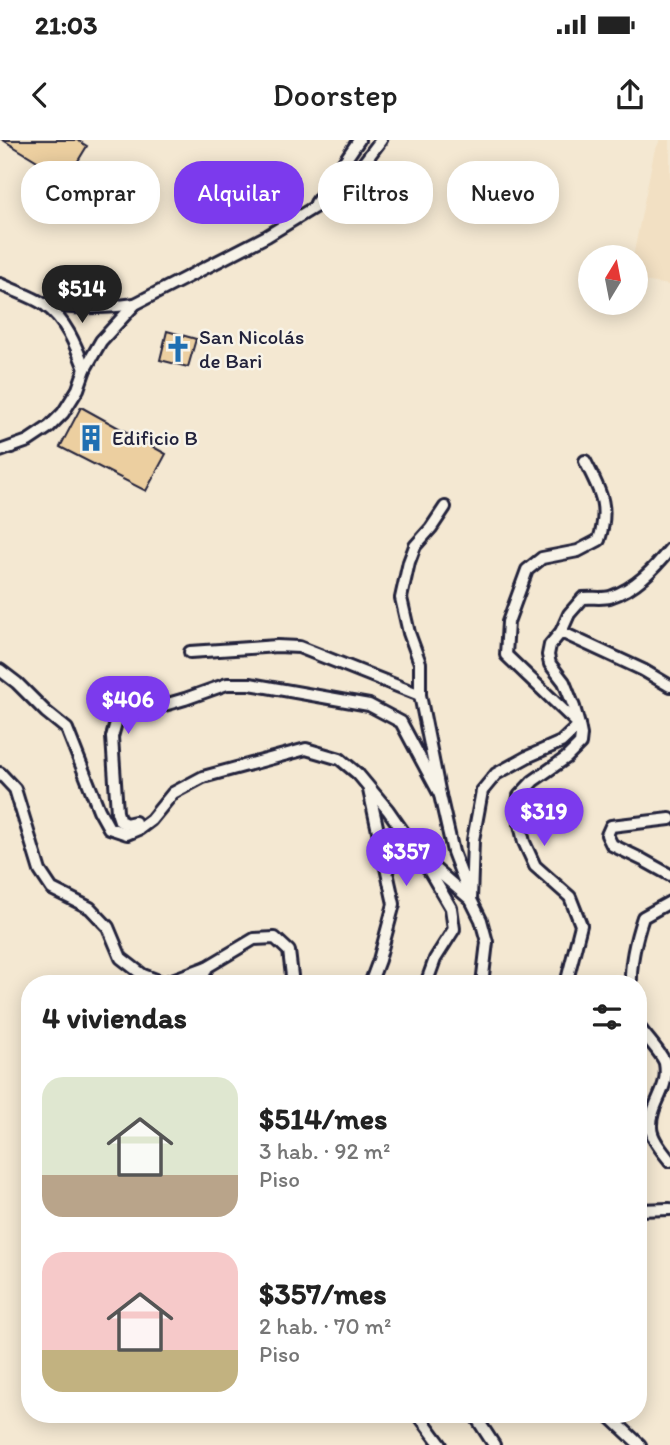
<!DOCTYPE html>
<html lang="es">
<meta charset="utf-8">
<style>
body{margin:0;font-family:Itim,sans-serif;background:#f2f2f2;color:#222;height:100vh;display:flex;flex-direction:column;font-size:26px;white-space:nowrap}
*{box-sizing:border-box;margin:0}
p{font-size:23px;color:#767676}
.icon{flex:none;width:38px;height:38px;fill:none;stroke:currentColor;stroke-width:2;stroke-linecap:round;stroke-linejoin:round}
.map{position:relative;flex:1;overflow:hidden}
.panel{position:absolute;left:21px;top:835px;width:626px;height:448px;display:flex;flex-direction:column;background:#fff;border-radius:28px;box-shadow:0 4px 18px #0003}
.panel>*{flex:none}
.top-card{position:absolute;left:21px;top:21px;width:628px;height:63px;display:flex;gap:14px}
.needle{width:46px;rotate:10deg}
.buttons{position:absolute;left:578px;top:105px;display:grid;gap:14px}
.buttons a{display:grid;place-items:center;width:70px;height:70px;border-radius:50%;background:#fff;box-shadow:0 4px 18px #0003;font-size:35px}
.price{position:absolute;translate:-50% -60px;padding:0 16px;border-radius:24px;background:#7c3aed;color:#fff;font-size:23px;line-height:46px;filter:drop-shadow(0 2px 4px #0008)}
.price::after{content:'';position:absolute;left:50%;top:42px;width:21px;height:16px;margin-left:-10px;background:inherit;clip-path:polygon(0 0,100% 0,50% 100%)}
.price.current{background:#222;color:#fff}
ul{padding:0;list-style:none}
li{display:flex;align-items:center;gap:21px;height:175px;padding:0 21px}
li span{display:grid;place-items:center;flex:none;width:196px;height:140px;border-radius:21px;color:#555}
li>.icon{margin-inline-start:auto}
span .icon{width:84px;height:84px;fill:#fffc;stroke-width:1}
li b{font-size:30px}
h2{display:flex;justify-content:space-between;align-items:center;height:84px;padding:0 21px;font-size:30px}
.chip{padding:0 24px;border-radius:28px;background:#fff;box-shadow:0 4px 18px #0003;font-size:24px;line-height:63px}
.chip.current{background:#7c3aed;color:#fff}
.status{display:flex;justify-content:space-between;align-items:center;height:49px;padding:0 35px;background:#fff;direction:ltr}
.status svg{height:19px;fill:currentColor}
header{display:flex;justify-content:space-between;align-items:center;height:91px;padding:0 21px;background:#fff;font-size:32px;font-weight:600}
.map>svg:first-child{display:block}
.built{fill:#f2e0c3}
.building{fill:#eccfa0;stroke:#22223b;stroke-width:2}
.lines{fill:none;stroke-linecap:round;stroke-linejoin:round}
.minor-casing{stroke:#22223b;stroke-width:16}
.minor{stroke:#f7f3e8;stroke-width:10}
.labels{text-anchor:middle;stroke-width:5;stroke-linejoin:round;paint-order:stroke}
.poi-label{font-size:21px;fill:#22223b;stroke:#f7f3e8;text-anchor:start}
</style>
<div class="status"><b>21:03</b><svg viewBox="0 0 49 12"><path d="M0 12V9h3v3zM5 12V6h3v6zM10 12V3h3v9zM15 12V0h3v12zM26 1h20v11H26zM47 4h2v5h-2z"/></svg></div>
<header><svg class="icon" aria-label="back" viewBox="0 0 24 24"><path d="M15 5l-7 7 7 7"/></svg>Doorstep<svg class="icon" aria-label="share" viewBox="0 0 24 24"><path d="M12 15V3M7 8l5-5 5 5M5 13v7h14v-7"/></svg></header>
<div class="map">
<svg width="670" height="1305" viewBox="0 0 670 1305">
<rect width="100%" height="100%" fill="#f4e8d2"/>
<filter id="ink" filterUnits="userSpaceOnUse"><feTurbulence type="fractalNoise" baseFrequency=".0143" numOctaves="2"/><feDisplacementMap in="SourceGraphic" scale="14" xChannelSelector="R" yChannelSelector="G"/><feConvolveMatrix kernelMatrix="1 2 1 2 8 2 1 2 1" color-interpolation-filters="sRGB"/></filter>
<g filter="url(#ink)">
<path class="built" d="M660,0h10v145l-35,-5v-23h-2l21,-104z"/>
<g class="building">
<path d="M3,0h74l10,6 -20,33z"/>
<path d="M167,191l29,8 -8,28 -28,-7z"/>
<path d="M81,267l85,47 -20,37 -86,-44z"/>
</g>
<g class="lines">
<defs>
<g id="minor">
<path d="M316,63l43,-63"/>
<path d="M0,144c14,7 32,12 45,21 21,15 31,41 40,64"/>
<path d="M44,164c31,5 60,4 91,0"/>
<path d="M0,311l28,-10 21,-14 14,-14 15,-24 7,-20 16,-28 34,-37 132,-68 69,-42 27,-30 18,-24"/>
<path d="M445,367l-14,21 -16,18 -6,16 -8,36 8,35 11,30v32l20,100 13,57 16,42"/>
<path d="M561,492l82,38 27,16"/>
<path d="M190,512l87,-6 22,1 121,48"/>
<path d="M0,530l17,13 29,29 21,17 32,81 10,18 18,6 12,-5 12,-9 22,-27 30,-16 103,-28 34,10 18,15 30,36 32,46 51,44 10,20 6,22 -5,42"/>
<path d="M0,633l15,16 25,82 12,18 38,19 18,19 13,31 22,17 21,8 43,-16 47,-28 21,-1 14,13 3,25 -4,8"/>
<path d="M369,650l25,114 -15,56 -9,24"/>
<path d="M670,679l-59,7 -4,9 5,10 31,15 27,15"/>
<path d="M135,682l-9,2 -6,-3 -3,-9 -5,-75 5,-18 10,-10 20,1 38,-11 42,-15h23l119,21 32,17 39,73"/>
<path d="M471,760l2,-60 9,-49 14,-17 31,-17 34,-15 18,-17 -5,-18 -10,-25 -14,-18 -2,-9 2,-10 11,-13 8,-18 14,-16c8,-1 19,1 27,-1 25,-8 44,-28 60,-48"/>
<path d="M200,844l7,-17"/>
<path d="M426,844l9,-25 19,-30 -3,-21 -24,-41"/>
<path d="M566,844l15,-59 -11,-28 -35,-31 -11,-24 -7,-31 2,-15 14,-15 33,-23 14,-14 1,-9 -2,-10 -73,-70 2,-33 19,-52 15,-12 36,-7 21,-11c11,-35 1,-49 -14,-79"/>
<path d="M631,844c-1,-24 5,-46 12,-67l27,-15"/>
<path d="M639,887c6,9 24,28 26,36 5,27 -15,40 -14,64 0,12 12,25 19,34"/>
<path d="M639,1070l31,-1"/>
<path d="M418,1274l23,31"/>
<path d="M474,1274l20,31"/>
<path d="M607,1274l33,31"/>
</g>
</defs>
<use href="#minor" class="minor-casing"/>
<use href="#minor" class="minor"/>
</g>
</g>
<defs>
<symbol id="church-bare" viewBox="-9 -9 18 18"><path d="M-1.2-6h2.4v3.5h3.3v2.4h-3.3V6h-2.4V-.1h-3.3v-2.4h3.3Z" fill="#1f6fb2" stroke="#f7f3e8" stroke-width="2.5" paint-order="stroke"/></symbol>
<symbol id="building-bare" viewBox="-9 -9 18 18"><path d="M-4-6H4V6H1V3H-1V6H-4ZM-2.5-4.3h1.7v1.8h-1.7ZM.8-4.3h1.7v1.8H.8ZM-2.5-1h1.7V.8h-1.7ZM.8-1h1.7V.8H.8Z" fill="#1f6fb2" stroke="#f7f3e8" stroke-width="2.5" paint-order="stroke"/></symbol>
</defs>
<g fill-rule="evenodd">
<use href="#church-bare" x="159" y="190" width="38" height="38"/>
<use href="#building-bare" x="72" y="279" width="38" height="38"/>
</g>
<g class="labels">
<g class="poi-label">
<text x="199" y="204">San Nicolás<tspan x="199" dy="24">de Bari</tspan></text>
<text x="112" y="305">Edificio B</text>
</g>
</g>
</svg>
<div class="buttons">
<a><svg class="needle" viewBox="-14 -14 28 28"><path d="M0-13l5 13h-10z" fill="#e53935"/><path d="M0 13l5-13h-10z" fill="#767676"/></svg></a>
</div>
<b class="price current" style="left:82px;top:185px">$514</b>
<b class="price" style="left:128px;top:596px">$406</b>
<b class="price" style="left:544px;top:708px">$319</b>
<b class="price" style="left:406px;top:748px">$357</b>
<div class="top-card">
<a class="chip">Comprar</a>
<a class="chip current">Alquilar</a>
<a class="chip">Filtros</a>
<a class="chip">Nuevo</a>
</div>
<section class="panel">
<h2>4 viviendas<svg class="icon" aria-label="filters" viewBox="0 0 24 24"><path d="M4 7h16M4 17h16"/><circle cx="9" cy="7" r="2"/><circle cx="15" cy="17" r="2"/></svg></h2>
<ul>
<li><span style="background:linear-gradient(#dfe7d0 70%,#b9a48a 0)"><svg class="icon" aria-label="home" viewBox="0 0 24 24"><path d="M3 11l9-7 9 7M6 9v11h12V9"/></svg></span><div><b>$514/mes</b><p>3 hab. · 92 m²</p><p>Piso</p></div></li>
<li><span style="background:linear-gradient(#f6c9c9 70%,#c2b280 0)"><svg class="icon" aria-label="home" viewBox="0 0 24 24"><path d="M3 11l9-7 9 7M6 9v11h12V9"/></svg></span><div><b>$357/mes</b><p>2 hab. · 70 m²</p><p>Piso</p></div></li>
</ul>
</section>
</div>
